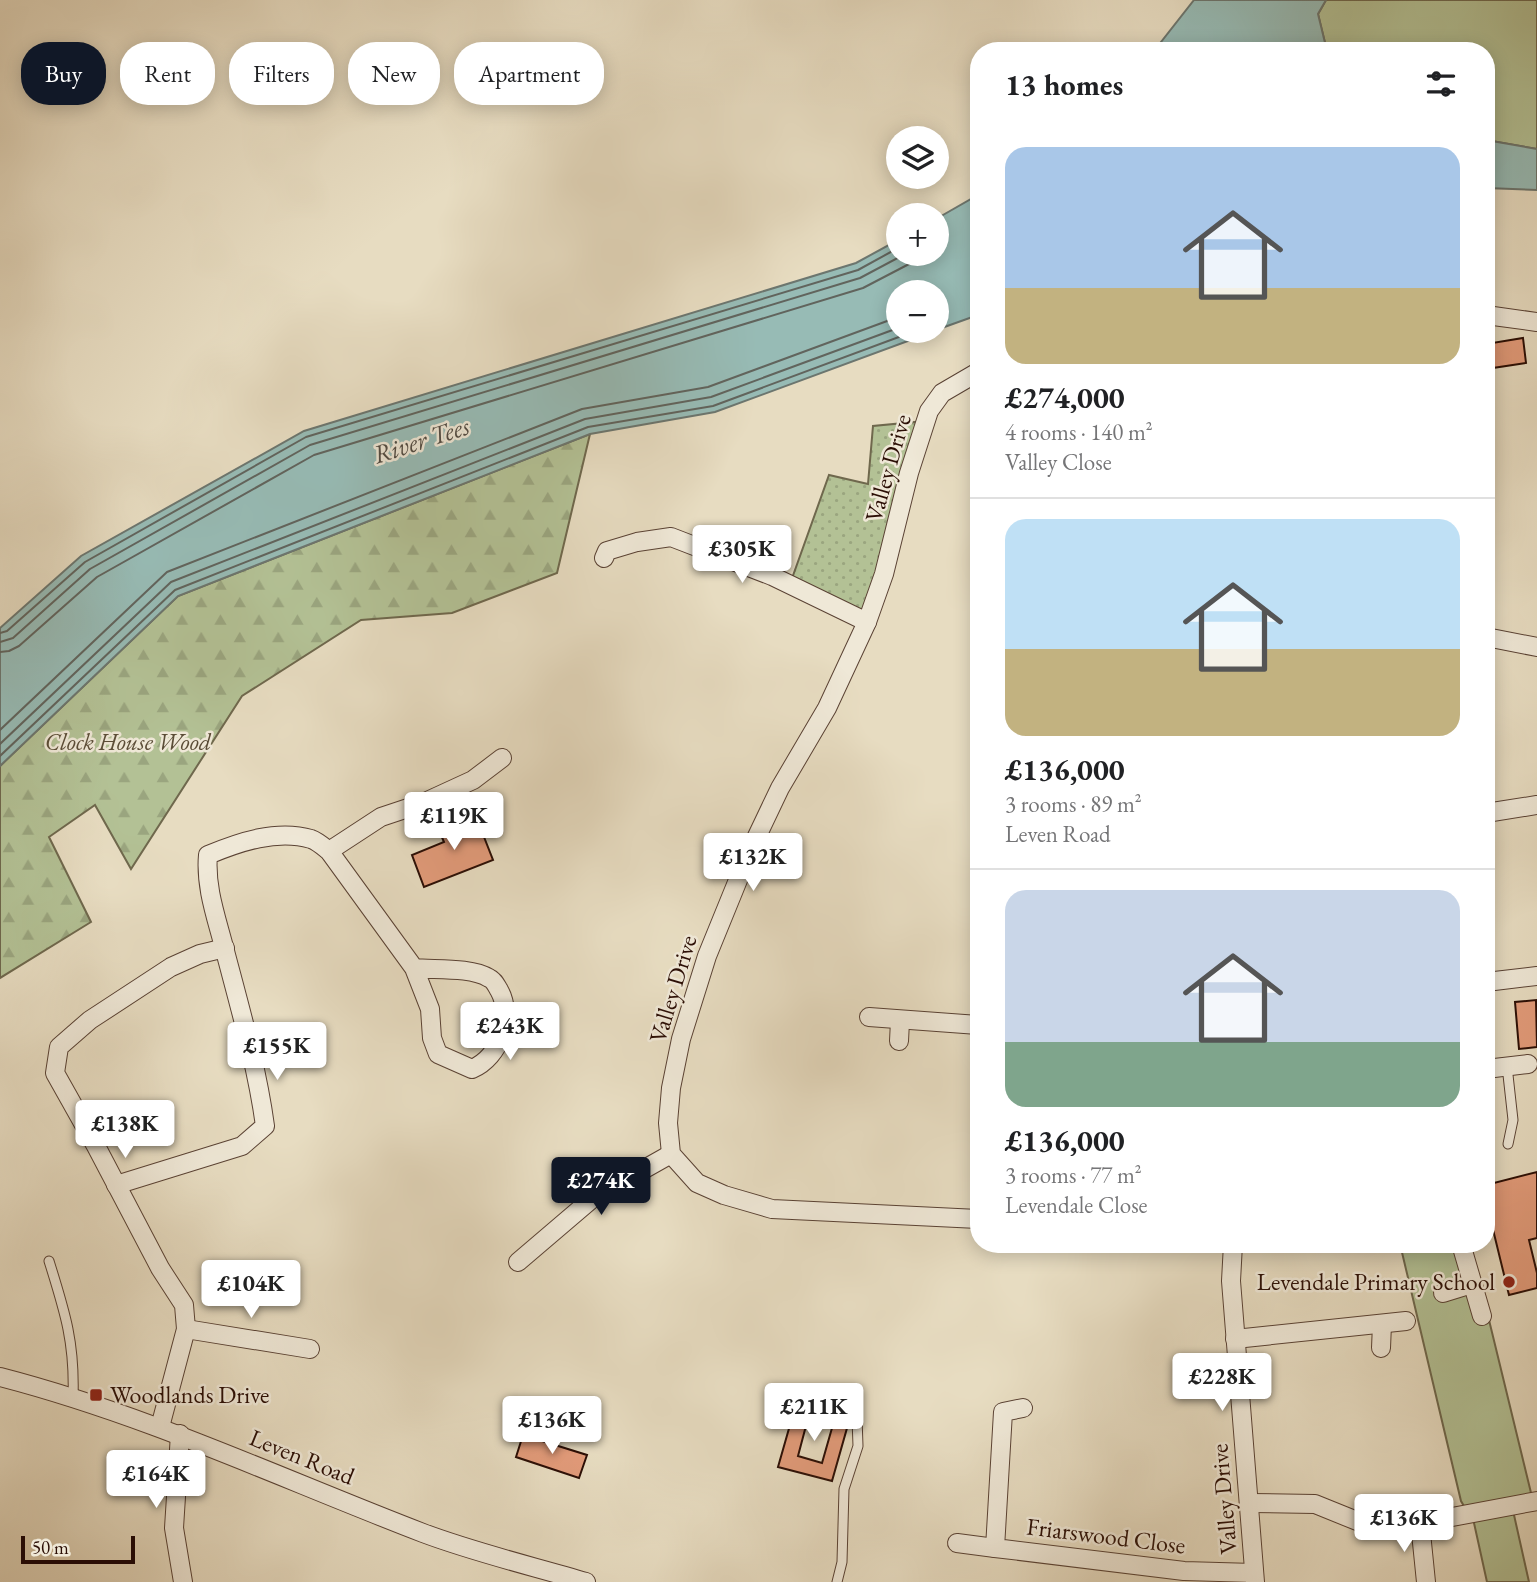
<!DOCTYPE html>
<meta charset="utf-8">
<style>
body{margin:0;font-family:"EB Garamond",serif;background:#f2f2f2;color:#202124;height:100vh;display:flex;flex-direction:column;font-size:26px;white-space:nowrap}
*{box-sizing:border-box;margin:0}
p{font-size:23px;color:#757577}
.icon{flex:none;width:38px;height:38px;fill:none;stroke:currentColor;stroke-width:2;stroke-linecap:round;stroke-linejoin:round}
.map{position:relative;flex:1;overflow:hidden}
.details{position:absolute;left:970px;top:42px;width:525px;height:1211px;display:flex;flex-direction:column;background:#fff;border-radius:28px;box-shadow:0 4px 18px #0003}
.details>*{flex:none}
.top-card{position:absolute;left:21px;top:42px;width:665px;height:63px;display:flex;gap:14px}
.buttons{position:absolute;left:886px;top:126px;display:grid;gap:14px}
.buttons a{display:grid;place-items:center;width:63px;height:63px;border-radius:50%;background:#fff;box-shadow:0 4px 18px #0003;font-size:35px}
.scale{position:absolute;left:21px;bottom:18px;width:114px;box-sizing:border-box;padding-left:7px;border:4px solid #2b0e05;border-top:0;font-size:19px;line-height:24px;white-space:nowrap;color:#2b0e05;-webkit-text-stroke:5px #efe8d7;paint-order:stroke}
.price{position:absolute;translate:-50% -60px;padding:0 16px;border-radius:7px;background:#fff;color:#222;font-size:23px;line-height:46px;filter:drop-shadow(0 2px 4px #0008)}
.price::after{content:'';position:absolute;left:50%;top:42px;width:21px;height:16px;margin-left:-10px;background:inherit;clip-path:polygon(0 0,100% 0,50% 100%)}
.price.selected{background:#111827;color:#fff}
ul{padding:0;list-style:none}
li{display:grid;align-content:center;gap:14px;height:371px;padding:0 35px}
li+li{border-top:2px solid #e0e0e0}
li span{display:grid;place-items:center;height:217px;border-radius:21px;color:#555}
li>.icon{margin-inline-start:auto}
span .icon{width:126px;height:126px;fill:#fffc;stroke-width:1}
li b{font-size:30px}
h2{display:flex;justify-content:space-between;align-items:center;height:84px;padding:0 35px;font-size:30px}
.tag{padding:0 24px;border-radius:28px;background:#fff;box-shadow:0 4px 18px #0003;font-size:24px;line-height:63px}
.tag.selected{background:#111827;color:#fff}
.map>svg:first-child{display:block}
.grass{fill:#b3c195;stroke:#6f684d;stroke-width:2}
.forest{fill:url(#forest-firs);stroke:#6f684d;stroke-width:2}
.park{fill:url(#park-dots);stroke:#6f684d;stroke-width:2}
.water{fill:#97bbb5;stroke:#6c766f;stroke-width:2}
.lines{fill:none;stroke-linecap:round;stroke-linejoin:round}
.shore{stroke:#61645d;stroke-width:2}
.building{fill:#e29b7a;stroke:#2b0e05;stroke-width:2;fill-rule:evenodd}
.service-casing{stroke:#5a4234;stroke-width:11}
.minor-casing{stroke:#5a4234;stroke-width:20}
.service{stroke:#efe8d7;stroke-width:9}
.minor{stroke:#efe8d7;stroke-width:18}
.poi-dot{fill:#8f2418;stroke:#efe8d7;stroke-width:2.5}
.labels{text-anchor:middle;stroke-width:5;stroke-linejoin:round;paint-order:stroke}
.street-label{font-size:24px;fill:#2b0e05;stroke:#efe8d7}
.park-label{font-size:24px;font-style:italic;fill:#5b4d37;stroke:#efe8d7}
.poi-label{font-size:24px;fill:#2b0e05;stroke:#efe8d7;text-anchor:end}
.water-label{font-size:26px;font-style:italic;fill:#514b43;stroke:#efe8d7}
</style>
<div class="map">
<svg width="1537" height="1582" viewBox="0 0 1537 1582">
<defs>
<pattern id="forest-firs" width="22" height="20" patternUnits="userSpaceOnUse" patternTransform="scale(1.75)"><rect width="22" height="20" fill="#b3c195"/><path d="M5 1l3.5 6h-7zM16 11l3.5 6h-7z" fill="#9aa57f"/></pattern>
<pattern id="park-dots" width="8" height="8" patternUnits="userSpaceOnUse" patternTransform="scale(1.75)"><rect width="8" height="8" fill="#b3c195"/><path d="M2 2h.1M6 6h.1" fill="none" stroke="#9aa57f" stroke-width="1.8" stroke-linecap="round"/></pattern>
</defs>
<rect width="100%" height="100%" fill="#e7dcc1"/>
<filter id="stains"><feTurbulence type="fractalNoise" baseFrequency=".00286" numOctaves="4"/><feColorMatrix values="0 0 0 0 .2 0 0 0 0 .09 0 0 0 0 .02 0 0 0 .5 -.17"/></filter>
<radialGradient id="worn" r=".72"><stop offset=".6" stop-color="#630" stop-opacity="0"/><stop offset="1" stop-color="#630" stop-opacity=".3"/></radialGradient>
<g class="grass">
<path d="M1326,0h211v149l-51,-9v-89h-159l-9,-37z"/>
<path d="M1400,1244h63l26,76 44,181 -21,5 17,76h-42l-13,-59 -13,-22z"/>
</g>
<path class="forest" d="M590,434l-33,139 -105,40 -91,7 -119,76 -111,173 -36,-64 -46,32 42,85 -91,56v-212l178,-170z"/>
<path class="park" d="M926,421l-59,201 -77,-38 39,-109 39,9 5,-58z"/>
<g class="water">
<path d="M1194,0h132l-8,14 9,37h-173z"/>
<path d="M1486,140l51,9v41l-51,-2z"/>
<path d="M978,195v120l-42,15v-38h-38v39h37l-220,81 -125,22 -412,162 -178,170v-138l81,-72 223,-125 552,-168 42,-23v14h38v-35z"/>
</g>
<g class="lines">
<g class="shore">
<path d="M0,633l7,-2 78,-69 221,-125 552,-167 40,-22"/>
<path d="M0,642l13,-4 77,-69 220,-124 550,-167 45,-24"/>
<path d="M0,652l9,-1 10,-5 78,-69 217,-122 549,-167 48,-25 9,-9"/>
<path d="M0,730l167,-158 415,-163 126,-22 190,-70"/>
<path d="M0,744l171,-162 414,-163 126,-22 187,-69"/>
<path d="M0,756l175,-166 413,-163 125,-21 202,-75"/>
</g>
</g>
<g class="building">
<path d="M1523,338l3,25 -40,6v-25z"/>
<path d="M475,814l18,46 -69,27 -12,-32 32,-13 -6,-14z"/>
<path d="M1536,1000l1,47 -18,2 -4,-47z"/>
<path d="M1537,1172v66l-8,2 8,33v15l-28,7 -23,-94v-16z"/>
<path d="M796,1404l48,13 5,4 -17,60 -54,-14zM807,1422l25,6 -10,35 -24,-7z"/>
<path d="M523,1435l64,20 -8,23 -63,-21z"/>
</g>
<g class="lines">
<defs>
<g id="service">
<path d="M1507,1066l6,54 -5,24"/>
<path d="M49,1261c16,51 26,82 24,137"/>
<path d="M822,1401l15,3 20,14 1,28 -14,43 -2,73 -5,20"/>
</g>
<g id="minor">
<path d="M1486,315l51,7"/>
<path d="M978,372l-36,21 -13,18 -20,62 -25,101 -17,48 -40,86 -47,80 -31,65 -42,103 -26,83 -10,49 -3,35 3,31 26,29 27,12 48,14 206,10"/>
<path d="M604,558l3,-7 30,-9 34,-5 101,39 95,46"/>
<path d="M1486,637l51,10"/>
<path d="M1486,813l51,-8"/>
<path d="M329,851l52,-34 42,-14 50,-23 29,-22"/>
<path d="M1486,982l51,-6"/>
<path d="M869,1017l109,8"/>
<path d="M899,1041l1,-20"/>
<path d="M1486,1069l42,-5"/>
<path d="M116,1185l126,-39 23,-20c-8,-59 -25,-118 -40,-175 -8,-32 -20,-63 -17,-96 31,-13 69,-26 103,-16 6,2 13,8 18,12l85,117 16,41 2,29 6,16 34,15c28,-12 42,-52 27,-79 -3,-5 -5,-10 -10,-12 -18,-11 -53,-8 -75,-10"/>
<path d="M1233,1244l-2,37 24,301"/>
<path d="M1461,1244l21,72"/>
<path d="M518,1262l75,-64 78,-44"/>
<path d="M1443,1293l29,-9"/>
<path d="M186,1329l124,20"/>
<path d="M1235,1339l171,-18"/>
<path d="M1381,1348l1,-24"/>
<path d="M0,1377c147,38 282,102 423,156 53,20 109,33 163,49"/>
<path d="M1023,1408l-20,4 -8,136 189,23 70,2"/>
<path d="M160,1427l26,-98 -2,-24 -24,-37 -64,-122 -41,-73 4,-26 31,-27 81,-53 29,-13 25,-6"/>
<path d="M180,1434l-6,94 9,54"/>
<path d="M1250,1503l65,1 52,21 53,-2 117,-22"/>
<path d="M1420,1523l6,59"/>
<path d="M957,1543l38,5"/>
</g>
</defs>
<use href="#service" class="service-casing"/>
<use href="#minor" class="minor-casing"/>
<use href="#service" class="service"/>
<use href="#minor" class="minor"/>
</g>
<g class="poi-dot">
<circle cx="1509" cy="1282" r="7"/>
<rect x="89" y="1388" width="14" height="14" rx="3.5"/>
</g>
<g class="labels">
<g class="street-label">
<text transform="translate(888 468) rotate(-74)" y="8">Valley Drive</text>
<text transform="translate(673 989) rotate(-73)" y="8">Valley Drive</text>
<text transform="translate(302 1457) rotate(22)" y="8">Leven Road</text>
<text transform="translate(1224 1499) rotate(-95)" y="8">Valley Drive</text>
<text transform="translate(1106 1536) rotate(7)" y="8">Friarswood Close</text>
</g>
<g class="park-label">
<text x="128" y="750">Clock House Wood</text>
</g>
<g class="poi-label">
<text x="1495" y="1290">Levendale Primary School</text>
<text x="110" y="1403" text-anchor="start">Woodlands Drive</text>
</g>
<g class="water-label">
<text transform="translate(421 440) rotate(-18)" y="9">River Tees</text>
</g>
</g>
<rect width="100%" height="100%" filter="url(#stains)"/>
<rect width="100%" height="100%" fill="url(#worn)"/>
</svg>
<div class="buttons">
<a><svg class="icon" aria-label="layers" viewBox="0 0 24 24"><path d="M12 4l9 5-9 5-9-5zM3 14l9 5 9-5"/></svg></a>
<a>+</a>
<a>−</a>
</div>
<div class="scale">50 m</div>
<b class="price" style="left:742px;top:585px">£305K</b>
<b class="price" style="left:454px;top:852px">£119K</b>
<b class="price" style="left:753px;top:893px">£132K</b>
<b class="price" style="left:510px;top:1062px">£243K</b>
<b class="price" style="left:277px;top:1082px">£155K</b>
<b class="price" style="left:125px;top:1160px">£138K</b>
<b class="price selected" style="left:601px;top:1217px">£274K</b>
<b class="price" style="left:251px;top:1320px">£104K</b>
<b class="price" style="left:1222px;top:1413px">£228K</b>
<b class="price" style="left:814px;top:1443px">£211K</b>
<b class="price" style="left:552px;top:1456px">£136K</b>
<b class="price" style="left:156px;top:1510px">£164K</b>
<b class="price" style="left:1404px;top:1554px">£136K</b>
<div class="top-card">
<a class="tag selected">Buy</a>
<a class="tag">Rent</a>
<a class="tag">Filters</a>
<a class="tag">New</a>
<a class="tag">Apartment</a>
</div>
<section class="details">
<h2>13 homes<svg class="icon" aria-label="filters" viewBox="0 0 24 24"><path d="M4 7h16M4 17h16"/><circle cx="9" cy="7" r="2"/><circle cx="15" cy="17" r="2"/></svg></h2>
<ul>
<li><span style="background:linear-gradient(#a9c7e8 65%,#c2b280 0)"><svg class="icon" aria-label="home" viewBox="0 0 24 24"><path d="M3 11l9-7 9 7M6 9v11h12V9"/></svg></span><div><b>£274,000</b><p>4 rooms · 140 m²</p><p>Valley Close</p></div></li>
<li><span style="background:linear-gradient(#bfe0f5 60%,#c2b280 0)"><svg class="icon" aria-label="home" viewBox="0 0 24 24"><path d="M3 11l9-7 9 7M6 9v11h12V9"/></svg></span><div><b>£136,000</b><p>3 rooms · 89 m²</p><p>Leven Road</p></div></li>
<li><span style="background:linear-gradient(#c9d6e8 70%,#7fa58c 0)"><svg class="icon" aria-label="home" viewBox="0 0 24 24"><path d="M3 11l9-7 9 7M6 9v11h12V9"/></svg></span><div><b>£136,000</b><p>3 rooms · 77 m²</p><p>Levendale Close</p></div></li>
</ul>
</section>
</div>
